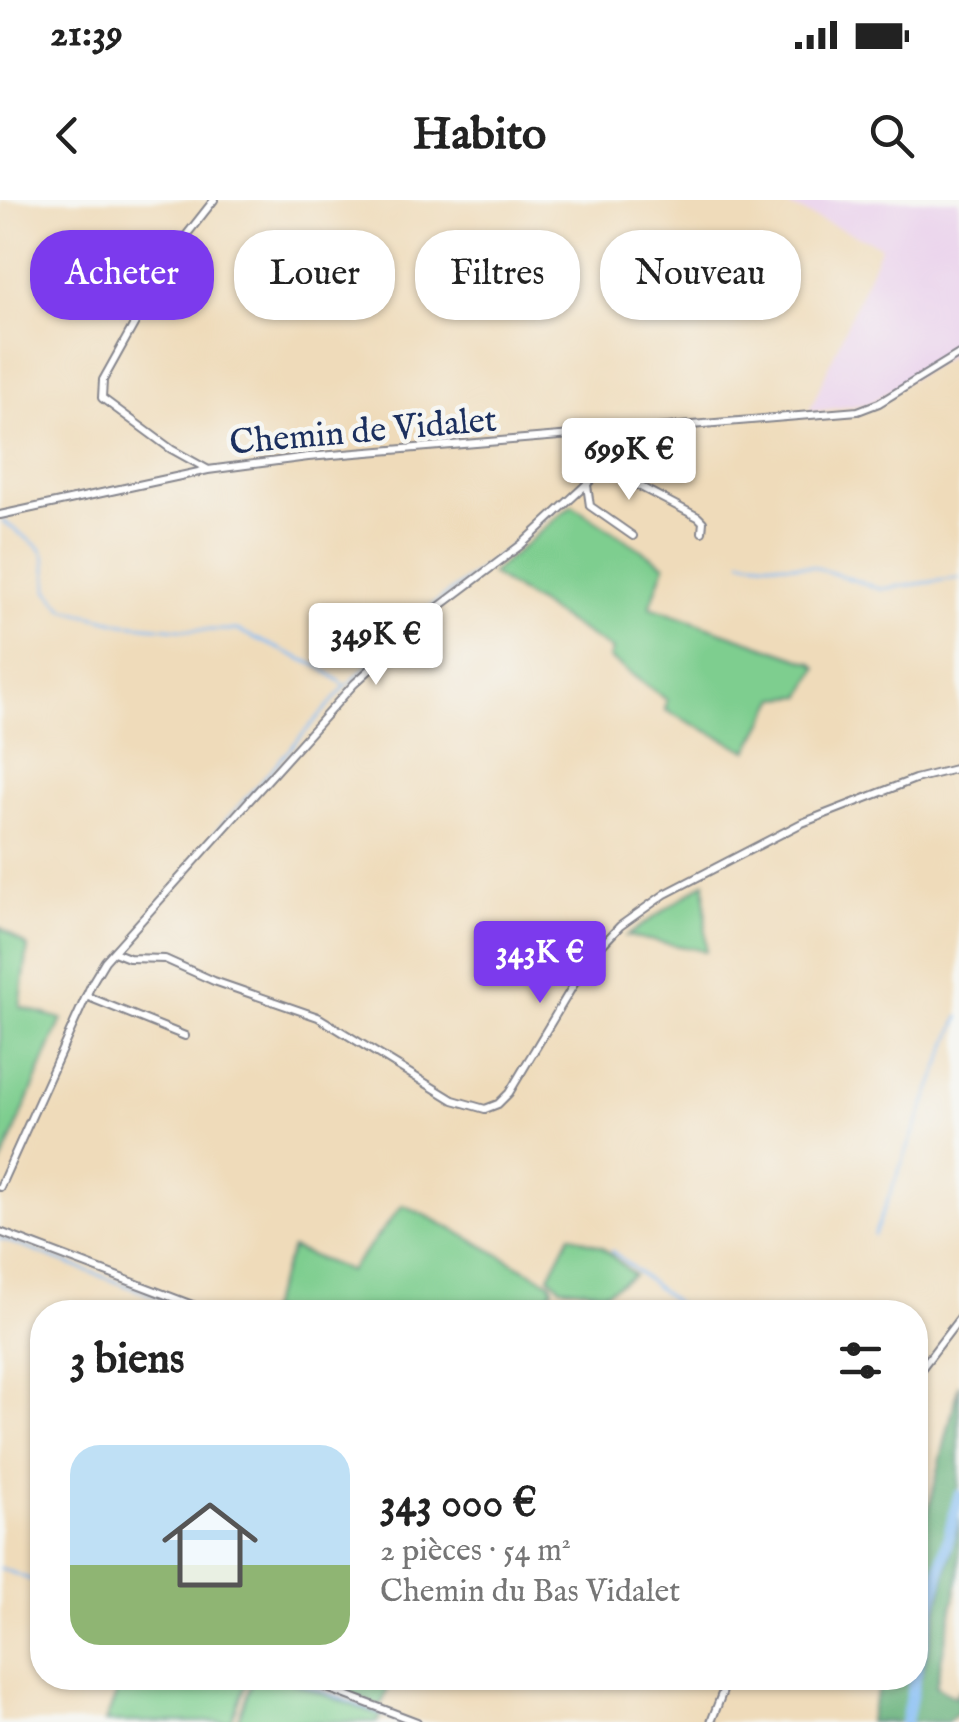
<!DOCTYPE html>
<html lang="fr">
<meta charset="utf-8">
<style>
body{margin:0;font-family:"IM FELL English",serif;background:#f6f6f6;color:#222;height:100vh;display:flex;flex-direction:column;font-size:38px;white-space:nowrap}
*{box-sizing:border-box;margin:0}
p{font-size:32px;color:#767676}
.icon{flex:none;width:55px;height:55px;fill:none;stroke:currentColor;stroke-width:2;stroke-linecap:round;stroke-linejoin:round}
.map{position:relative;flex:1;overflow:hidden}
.sheet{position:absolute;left:30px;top:1100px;width:898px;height:390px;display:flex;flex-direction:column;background:#fff;border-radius:40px;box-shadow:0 2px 8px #0004}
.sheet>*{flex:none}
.guide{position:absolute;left:30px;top:30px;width:900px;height:90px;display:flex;gap:20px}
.price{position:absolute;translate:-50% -85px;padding:0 22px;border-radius:10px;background:#fff;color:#222;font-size:32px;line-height:65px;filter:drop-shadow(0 2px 5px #0008)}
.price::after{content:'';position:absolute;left:50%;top:60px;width:30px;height:22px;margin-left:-15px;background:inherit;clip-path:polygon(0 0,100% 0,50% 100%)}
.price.current{background:#7c3aed;color:#fff}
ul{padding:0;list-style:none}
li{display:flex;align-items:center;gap:30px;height:250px;padding:0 40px}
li+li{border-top:2px solid #e0e0e0}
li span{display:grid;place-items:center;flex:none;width:280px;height:200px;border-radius:30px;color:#555}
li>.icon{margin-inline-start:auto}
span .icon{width:120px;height:120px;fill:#fffc;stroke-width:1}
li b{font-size:42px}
h2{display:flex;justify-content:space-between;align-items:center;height:120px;padding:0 40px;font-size:42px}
.pill{padding:0 35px;border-radius:40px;background:#fff;box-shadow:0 2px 8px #0004;font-size:35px;line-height:90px}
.pill.current{background:#7c3aed;color:#fff}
.status{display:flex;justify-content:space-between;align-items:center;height:70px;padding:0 50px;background:#fff;direction:ltr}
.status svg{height:28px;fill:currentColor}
header{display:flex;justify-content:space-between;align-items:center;height:130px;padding:0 40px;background:#fff;font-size:45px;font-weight:700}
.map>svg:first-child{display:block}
.built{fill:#ead1ec}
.green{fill:#7ece8f;stroke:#4c7e76;stroke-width:2.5}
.forest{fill:#66b17a;stroke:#40706c;stroke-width:2.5}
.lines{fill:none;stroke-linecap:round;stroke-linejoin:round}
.stream{stroke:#82bcf4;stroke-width:2.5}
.river{stroke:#82bcf4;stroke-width:12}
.minor-casing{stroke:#85858c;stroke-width:10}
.minor{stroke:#fff;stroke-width:6}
.labels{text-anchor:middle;stroke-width:9;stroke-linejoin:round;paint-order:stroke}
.street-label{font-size:35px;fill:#1b2f5e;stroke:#f6f6f2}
</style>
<div class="status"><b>21:39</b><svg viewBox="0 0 49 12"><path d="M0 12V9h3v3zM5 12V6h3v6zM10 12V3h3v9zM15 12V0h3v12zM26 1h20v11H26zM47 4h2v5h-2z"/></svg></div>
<header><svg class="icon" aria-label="back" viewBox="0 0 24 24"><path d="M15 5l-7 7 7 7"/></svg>Habito<svg class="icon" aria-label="search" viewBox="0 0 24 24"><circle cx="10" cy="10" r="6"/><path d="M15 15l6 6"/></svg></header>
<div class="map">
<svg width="959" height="1522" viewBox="0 0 959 1522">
<rect width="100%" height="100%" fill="#f6f6f2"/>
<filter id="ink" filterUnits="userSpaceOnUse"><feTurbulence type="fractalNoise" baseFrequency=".01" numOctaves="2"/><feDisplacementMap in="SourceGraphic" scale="20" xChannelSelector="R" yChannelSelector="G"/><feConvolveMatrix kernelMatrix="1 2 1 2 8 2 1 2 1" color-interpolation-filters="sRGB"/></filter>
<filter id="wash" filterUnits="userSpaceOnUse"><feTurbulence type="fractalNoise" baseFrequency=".0048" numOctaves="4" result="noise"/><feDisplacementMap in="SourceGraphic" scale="40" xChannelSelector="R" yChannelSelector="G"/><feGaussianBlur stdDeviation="2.25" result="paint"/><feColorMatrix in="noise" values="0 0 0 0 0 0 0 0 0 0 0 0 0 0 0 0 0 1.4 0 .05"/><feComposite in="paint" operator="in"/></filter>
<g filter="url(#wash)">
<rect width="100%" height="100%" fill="#efdbba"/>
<path class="built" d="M774,0h185v150l-91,54 -59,8 72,-166z"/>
<g class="green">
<path d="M572,305l93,60 -15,42 163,56 4,5 -14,28 -26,2 -29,53 -83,-41 2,-10 -58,-42 3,-8 -121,-76z"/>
<path d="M705,682l1,69 -79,-15z"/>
<path d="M0,727l28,20 -8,60 42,12 -62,148z"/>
<path d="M403,1005c51,22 97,52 147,77l3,7 -19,23h-267l25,-64 57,23z"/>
<path d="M570,1035l32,12 32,28 -28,17 -46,-5 -11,-11z"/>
<path d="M123,1478h125l-17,44h-126z"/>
<path d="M253,1478h27l101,38 -3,6h-141z"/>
<path d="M310,1478h82l-11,28z"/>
</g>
<g class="forest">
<path d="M959,1184v101l-44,174v-93z"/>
<path d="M959,1318v58l-23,110 19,11 4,-8v23l-12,10h-37z"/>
<path d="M882,1478h29l-9,44h-34z"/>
</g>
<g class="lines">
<g class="stream">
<path d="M3,321l37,27 5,10 3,32 16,19 60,15 66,6h47l85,38 24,18 -132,148"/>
<path d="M742,360l72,7 67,22 78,-11"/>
<path d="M349,484l76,-73 84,-63 51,-45"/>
<path d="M874,1035l85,-218"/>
<path d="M0,1038l197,74"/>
<path d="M612,1051l75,61"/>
<path d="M0,1368l42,16"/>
<path d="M915,1383l20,8"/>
<path d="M288,1478l116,44"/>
</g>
<path class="river" d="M906,1522l17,-85 36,-141"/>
</g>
</g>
<g filter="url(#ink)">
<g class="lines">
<defs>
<g id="minor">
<path d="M614,259l2,15 82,43 5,5 -1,10"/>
<path d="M207,269l-36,-20 -69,-51 1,-18 74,-133 37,-47"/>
<path d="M587,285l3,21 43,30"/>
<path d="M0,315l208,-45 100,-13 550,-46 21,-8 80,-49"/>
<path d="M114,752l15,6 36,1 49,22 104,36 135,83 32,9 13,-5 11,-11 80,-134 31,-33 45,-32 137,-71 113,-44 44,-11"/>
<path d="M86,796l99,40"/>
<path d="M0,987l93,-206 12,-20 249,-277 82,-75 85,-64 124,-115"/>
<path d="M0,1032l211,80"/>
<path d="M915,1177l44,-58"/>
<path d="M301,1478l116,44"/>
<path d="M711,1522l17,-44"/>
</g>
</defs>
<use href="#minor" class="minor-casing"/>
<use href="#minor" class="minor"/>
</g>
</g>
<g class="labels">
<g class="street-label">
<text transform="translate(363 230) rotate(-5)" y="12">Chemin de Vidalet</text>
</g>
</g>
</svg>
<b class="price" style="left:629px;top:303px">699K €</b>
<b class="price" style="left:376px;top:488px">349K €</b>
<b class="price current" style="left:540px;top:806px">343K €</b>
<div class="guide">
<a class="pill current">Acheter</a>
<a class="pill">Louer</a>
<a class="pill">Filtres</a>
<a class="pill">Nouveau</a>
</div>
<section class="sheet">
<h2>3 biens<svg class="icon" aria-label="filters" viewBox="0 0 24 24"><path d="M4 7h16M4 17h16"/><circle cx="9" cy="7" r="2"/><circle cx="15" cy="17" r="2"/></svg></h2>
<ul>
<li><span style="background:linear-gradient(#bfe0f5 60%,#8fb573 0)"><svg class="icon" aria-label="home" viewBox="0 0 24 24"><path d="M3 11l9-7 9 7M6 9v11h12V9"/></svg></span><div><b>343 000 €</b><p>2 pièces · 54 m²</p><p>Chemin du Bas Vidalet</p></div></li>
</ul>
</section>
</div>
